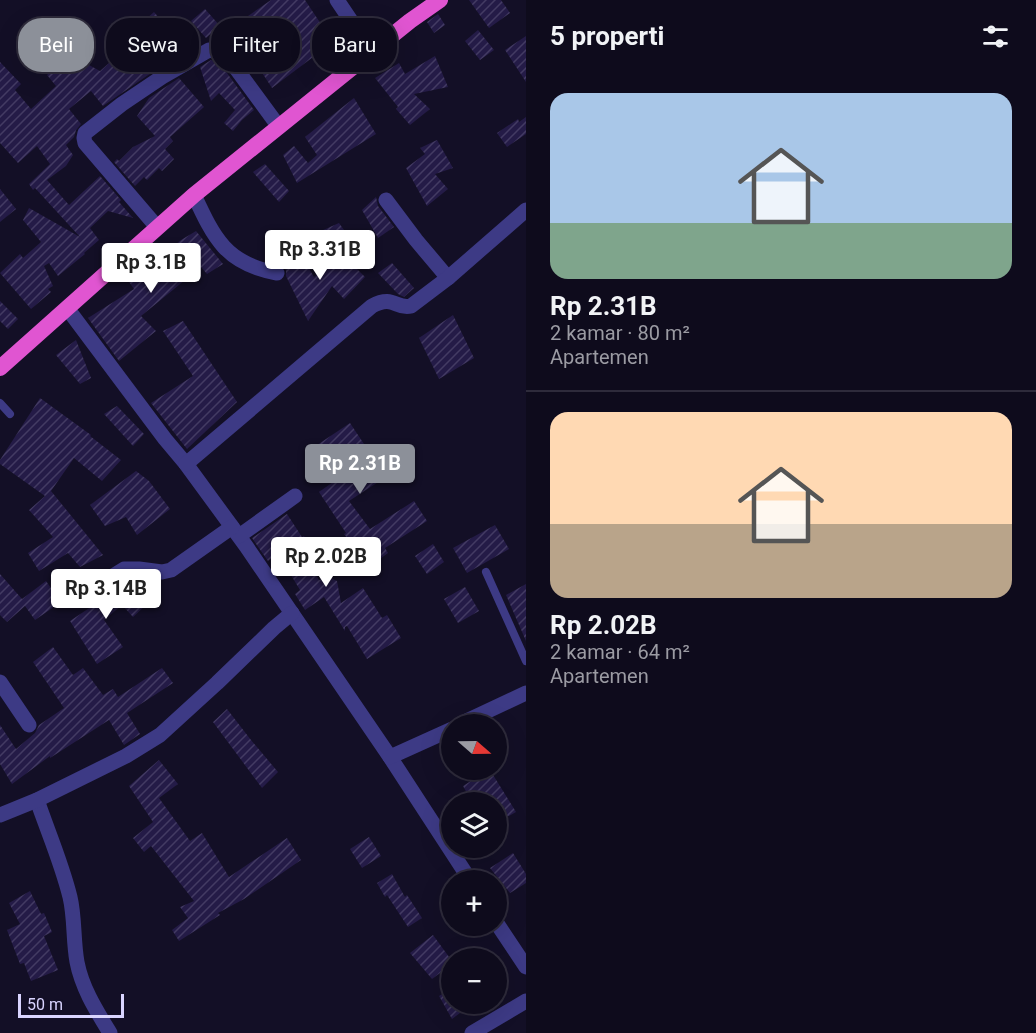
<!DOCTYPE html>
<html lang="id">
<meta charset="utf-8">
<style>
body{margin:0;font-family:Roboto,sans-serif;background:#171425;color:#f1f3f6;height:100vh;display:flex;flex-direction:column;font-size:22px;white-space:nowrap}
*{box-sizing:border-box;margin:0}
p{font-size:20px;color:#9b9ba3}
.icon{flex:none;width:33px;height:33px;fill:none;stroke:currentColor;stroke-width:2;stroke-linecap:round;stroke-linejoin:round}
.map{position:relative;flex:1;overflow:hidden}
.side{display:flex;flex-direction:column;background:#0e0b1c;width:510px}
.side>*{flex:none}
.banner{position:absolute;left:18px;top:18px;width:417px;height:54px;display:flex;gap:12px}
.needle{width:39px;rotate:110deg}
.tools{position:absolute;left:441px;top:714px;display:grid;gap:12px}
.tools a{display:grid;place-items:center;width:66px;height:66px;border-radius:50%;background:#0e0b1c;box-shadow:0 6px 24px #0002,0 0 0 2px #2e2b3b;font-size:30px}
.scale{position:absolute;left:18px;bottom:15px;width:106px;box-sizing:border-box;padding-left:6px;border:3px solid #d9d4ff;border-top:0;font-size:16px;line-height:21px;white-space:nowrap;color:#d9d4ff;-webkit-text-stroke:4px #130f26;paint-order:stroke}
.price{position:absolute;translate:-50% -51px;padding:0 14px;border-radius:6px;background:#fff;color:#222;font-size:20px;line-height:39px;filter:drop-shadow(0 2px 3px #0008)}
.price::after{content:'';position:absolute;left:50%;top:36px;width:18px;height:14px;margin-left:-9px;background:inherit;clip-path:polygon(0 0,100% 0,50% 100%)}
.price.active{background:#8c9099;color:#fff}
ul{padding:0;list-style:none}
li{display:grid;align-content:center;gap:12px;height:318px;padding:0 24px}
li+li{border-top:2px solid #2e2b3b}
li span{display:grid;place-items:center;height:186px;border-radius:18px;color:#555}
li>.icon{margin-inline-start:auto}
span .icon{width:108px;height:108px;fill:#fffc;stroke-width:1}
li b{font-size:26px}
h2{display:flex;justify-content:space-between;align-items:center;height:72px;padding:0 24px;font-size:26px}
.pill{padding:0 21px;border-radius:24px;background:#0e0b1c;box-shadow:0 6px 24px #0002,0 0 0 2px #2e2b3b;font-size:21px;line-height:54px}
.pill.active{background:#8c9099;color:#fff}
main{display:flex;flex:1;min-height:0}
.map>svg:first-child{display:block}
.building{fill:url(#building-hatch)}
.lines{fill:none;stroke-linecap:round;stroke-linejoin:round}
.service{stroke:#3d3a85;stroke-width:8}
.minor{stroke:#3d3a85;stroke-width:15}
.trunk{stroke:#e055d1;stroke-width:16}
</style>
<main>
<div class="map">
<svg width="526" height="1033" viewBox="0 0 526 1033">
<defs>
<pattern id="building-hatch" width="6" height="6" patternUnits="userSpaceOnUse" patternTransform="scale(1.5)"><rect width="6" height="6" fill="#241b47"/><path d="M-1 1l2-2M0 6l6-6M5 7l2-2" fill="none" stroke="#433b63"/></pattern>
</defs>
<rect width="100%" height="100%" fill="#130f26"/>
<g class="building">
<path d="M271,0h34l28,42 -61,46 -40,-61z"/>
<path d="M469,0h32l9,13 -21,15z"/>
<path d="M205,9l15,17 -14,12 -15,-17z"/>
<path d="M154,12l31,36 -14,12 -14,9 -54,37 -12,-15 -22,18 12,15 -5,6 -2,7 -8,8 7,10 -7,11 -19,14 22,25 31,-29 21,24 -2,2 14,16 -25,-7 -18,17 9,12 -15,13 1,1 -27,22 -9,-13 -5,3 9,20 -5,3 3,3 -20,17 -31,-36 20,-19 3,4 18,-16 -18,-22 6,-12 51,29 -45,-49 -2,2 -4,-6 21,-20 -13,-18 -19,17 -18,-20v-81l21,22 -6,6 16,19 25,-23 -9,-11 15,-13 8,11 8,-14 22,12 42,-37 -6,-6z"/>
<path d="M438,14l7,11 -11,8 -7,-11z"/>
<path d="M478,30l16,20 -14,10 -15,-19z"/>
<path d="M526,36v46l-21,-32z"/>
<path d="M435,56l13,31 -34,7 16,15 -20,16 -14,-16 2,-2 -23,-29 24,-15 6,11z"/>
<path d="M211,60l5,1 11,12 27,37 -12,10 -9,11 -9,-8 11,-13 -16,-17 -8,8 -11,-34z"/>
<path d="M179,78l25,29 -34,30 3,4 -8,8 9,10 -12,12 -3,-3 -12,12 -3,-3 -9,9 -21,-24 3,-3 2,2 14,-14 22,-11 -18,-20 12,-18z"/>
<path d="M354,98l22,36 -79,49 -14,-28 11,-9 14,17 9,-8 -12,-18z"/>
<path d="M526,117v17l-19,13 -10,-14 21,-14 1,3z"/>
<path d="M437,140l16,28 -18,6 13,15 -21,17 -21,-38 19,-14 -5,-6z"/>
<path d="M265,164l24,27 -10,11 -26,-30z"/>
<path d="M0,189l16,20 -16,13z"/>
<path d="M376,197l2,9 16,21 -16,11 -16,-28z"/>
<path d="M339,223l15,21 -14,8 -19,-21z"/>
<path d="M196,231l27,33 -16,10 -6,-7 -60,49 15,15 -37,30 -31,-43 46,-29 -5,-7 52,-42z"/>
<path d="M299,251l15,26 26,-25 25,25 -21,22 -12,-13 -24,35 -22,-45v-6l-5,-6z"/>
<path d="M392,263l22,25 -10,9 -6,-3 -20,-21z"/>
<path d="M0,301l18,18 -10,10 -8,-8z"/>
<path d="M453,315l21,43 -35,21 -20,-41z"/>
<path d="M183,321l54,81 -50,47 -36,-46 42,-27 -30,-45z"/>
<path d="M76,340l15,38 -11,6 -24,-29z"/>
<path d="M40,398l51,37 -1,1 31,24 -19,21 -28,-23 -23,33 52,64 -23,12 -12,-14 -29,18 -11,-18 25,-16 -24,-27 16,-14 -45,-32v-4z"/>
<path d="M117,406l27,28 -11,12 -29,-32z"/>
<path d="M350,423l36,54 -37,24 21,28 44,-28 13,20 -42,27 3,5 -19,14 -25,-33 2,-1 -27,-41 14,-10 -22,-33z"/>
<path d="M136,471l13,10 21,28 -33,26 -11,-18 -21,9 -15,-21z"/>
<path d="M287,514l15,23 2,-1 13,22 -8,5 10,17 10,-3 8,4 4,22 22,-15 19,30 5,-3 14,23 -34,21 -20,-33 -2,1v4l-21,-34 -19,13 -10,-16 5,-4 -17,-28 -6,4 -5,-8 -4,3 -16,-23z"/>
<path d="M495,525l14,24 -42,24 -14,-25z"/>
<path d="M433,544l11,18 -17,12 -12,-18z"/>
<path d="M0,574l22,25 24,-18 15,21 -26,18 -10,-14 -18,16 -7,-7z"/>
<path d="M127,579l11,13 -2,2 10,11 -13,12 -11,-12 -18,15 19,27 -26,17 -27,-43 34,-23 -2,-3 3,-3z"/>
<path d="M526,584v57l-20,-46z"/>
<path d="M465,587l14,24 -21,12 -14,-24z"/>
<path d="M53,647l20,28 10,-7 20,27 10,-6 5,8 44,-29 11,15 -46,30 13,21 -16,11 -15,-25 -59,38v-2l-38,28 -12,-20v-39l16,24 19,-16 4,-8 25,-17 -31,-46z"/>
<path d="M227,709l24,31 27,32 -16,16 -49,-66z"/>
<path d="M159,760l19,24 -19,14 31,43 12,-8 27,44 58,-39 14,22 -57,39 -26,14 2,2 -41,26 -7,-11 16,-12 -8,-11 14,-6 -43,-55 -7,6 -11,-14 20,-16 -24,-36z"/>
<path d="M488,770h2l26,42 -20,11v-21h-24l-9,-16z"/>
<path d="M369,837l12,19 -19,12 -12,-19z"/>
<path d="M513,853l13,21v9l-16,10 -20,-25z"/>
<path d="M392,874l13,23 2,-2 15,23 -14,9 -21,-32 -2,2 -8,-14z"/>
<path d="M30,891l11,23 3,-1 8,19 -8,4 14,34 -27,11 -7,-18 -4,1 -13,-34 13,-6 -11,-21z"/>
<path d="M433,935l19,26v3l-20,15 -22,-26z"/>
<path d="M452,988v16h20l-20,15 -13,-23z"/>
</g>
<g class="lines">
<g class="service">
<path d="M0,403l10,11"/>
<path d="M486,572l40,89"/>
</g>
<g class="minor">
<path d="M337,0l35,52"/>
<path d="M194,195c20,43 32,69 83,78"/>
<path d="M386,200l30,40 32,38"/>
<path d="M157,227l-72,-84 -1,-5 1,-5 37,-29 40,-27 47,-27 12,2 14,15 44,60"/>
<path d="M67,308l98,131 21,25 60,82 144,211 80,123"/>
<path d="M186,464l186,-158c22,-12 24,4 39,0l37,-28 78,-68"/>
<path d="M239,536l56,-40"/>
<path d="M70,590l7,-4 7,6h3l37,-23h15l23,3 9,-2 61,-43"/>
<path d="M0,682l29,43"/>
<path d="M460,724l66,-31"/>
<path d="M390,757l62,-28"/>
<path d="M37,800c11,32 25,64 33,97 5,21 3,43 7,65 5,26 19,48 33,71"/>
<path d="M0,815l37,-15 89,-44 34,-21 57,-52 57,-55 18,-15"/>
<path d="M496,922l30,45"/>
<path d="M472,1033l54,-32"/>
</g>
<path class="trunk" d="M0,368l194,-173 216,-174 30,-21"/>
</g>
</svg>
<div class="tools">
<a><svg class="needle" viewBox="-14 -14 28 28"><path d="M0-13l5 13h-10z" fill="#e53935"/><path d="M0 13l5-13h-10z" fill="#9b9ba3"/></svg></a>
<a><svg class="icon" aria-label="layers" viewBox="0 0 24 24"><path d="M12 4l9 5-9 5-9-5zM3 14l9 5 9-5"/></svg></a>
<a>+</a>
<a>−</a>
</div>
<div class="scale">50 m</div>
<b class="price" style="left:320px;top:281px">Rp 3.31B</b>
<b class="price" style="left:151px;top:294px">Rp 3.1B</b>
<b class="price active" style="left:360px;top:495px">Rp 2.31B</b>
<b class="price" style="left:326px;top:588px">Rp 2.02B</b>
<b class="price" style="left:106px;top:620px">Rp 3.14B</b>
<div class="banner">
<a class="pill active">Beli</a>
<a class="pill">Sewa</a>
<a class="pill">Filter</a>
<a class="pill">Baru</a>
</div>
</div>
<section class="side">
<h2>5 properti<svg class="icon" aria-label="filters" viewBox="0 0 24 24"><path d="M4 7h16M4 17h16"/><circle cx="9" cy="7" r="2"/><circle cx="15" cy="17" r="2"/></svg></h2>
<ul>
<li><span style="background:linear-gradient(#a9c7e8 70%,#7fa58c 0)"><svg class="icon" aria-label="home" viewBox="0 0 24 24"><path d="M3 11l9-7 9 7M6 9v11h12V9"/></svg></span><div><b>Rp 2.31B</b><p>2 kamar · 80 m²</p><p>Apartemen</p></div></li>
<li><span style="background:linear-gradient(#ffd9b3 60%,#b9a48a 0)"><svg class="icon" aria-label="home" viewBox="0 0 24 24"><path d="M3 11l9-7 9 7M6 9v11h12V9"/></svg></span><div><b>Rp 2.02B</b><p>2 kamar · 64 m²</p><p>Apartemen</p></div></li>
</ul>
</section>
</main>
